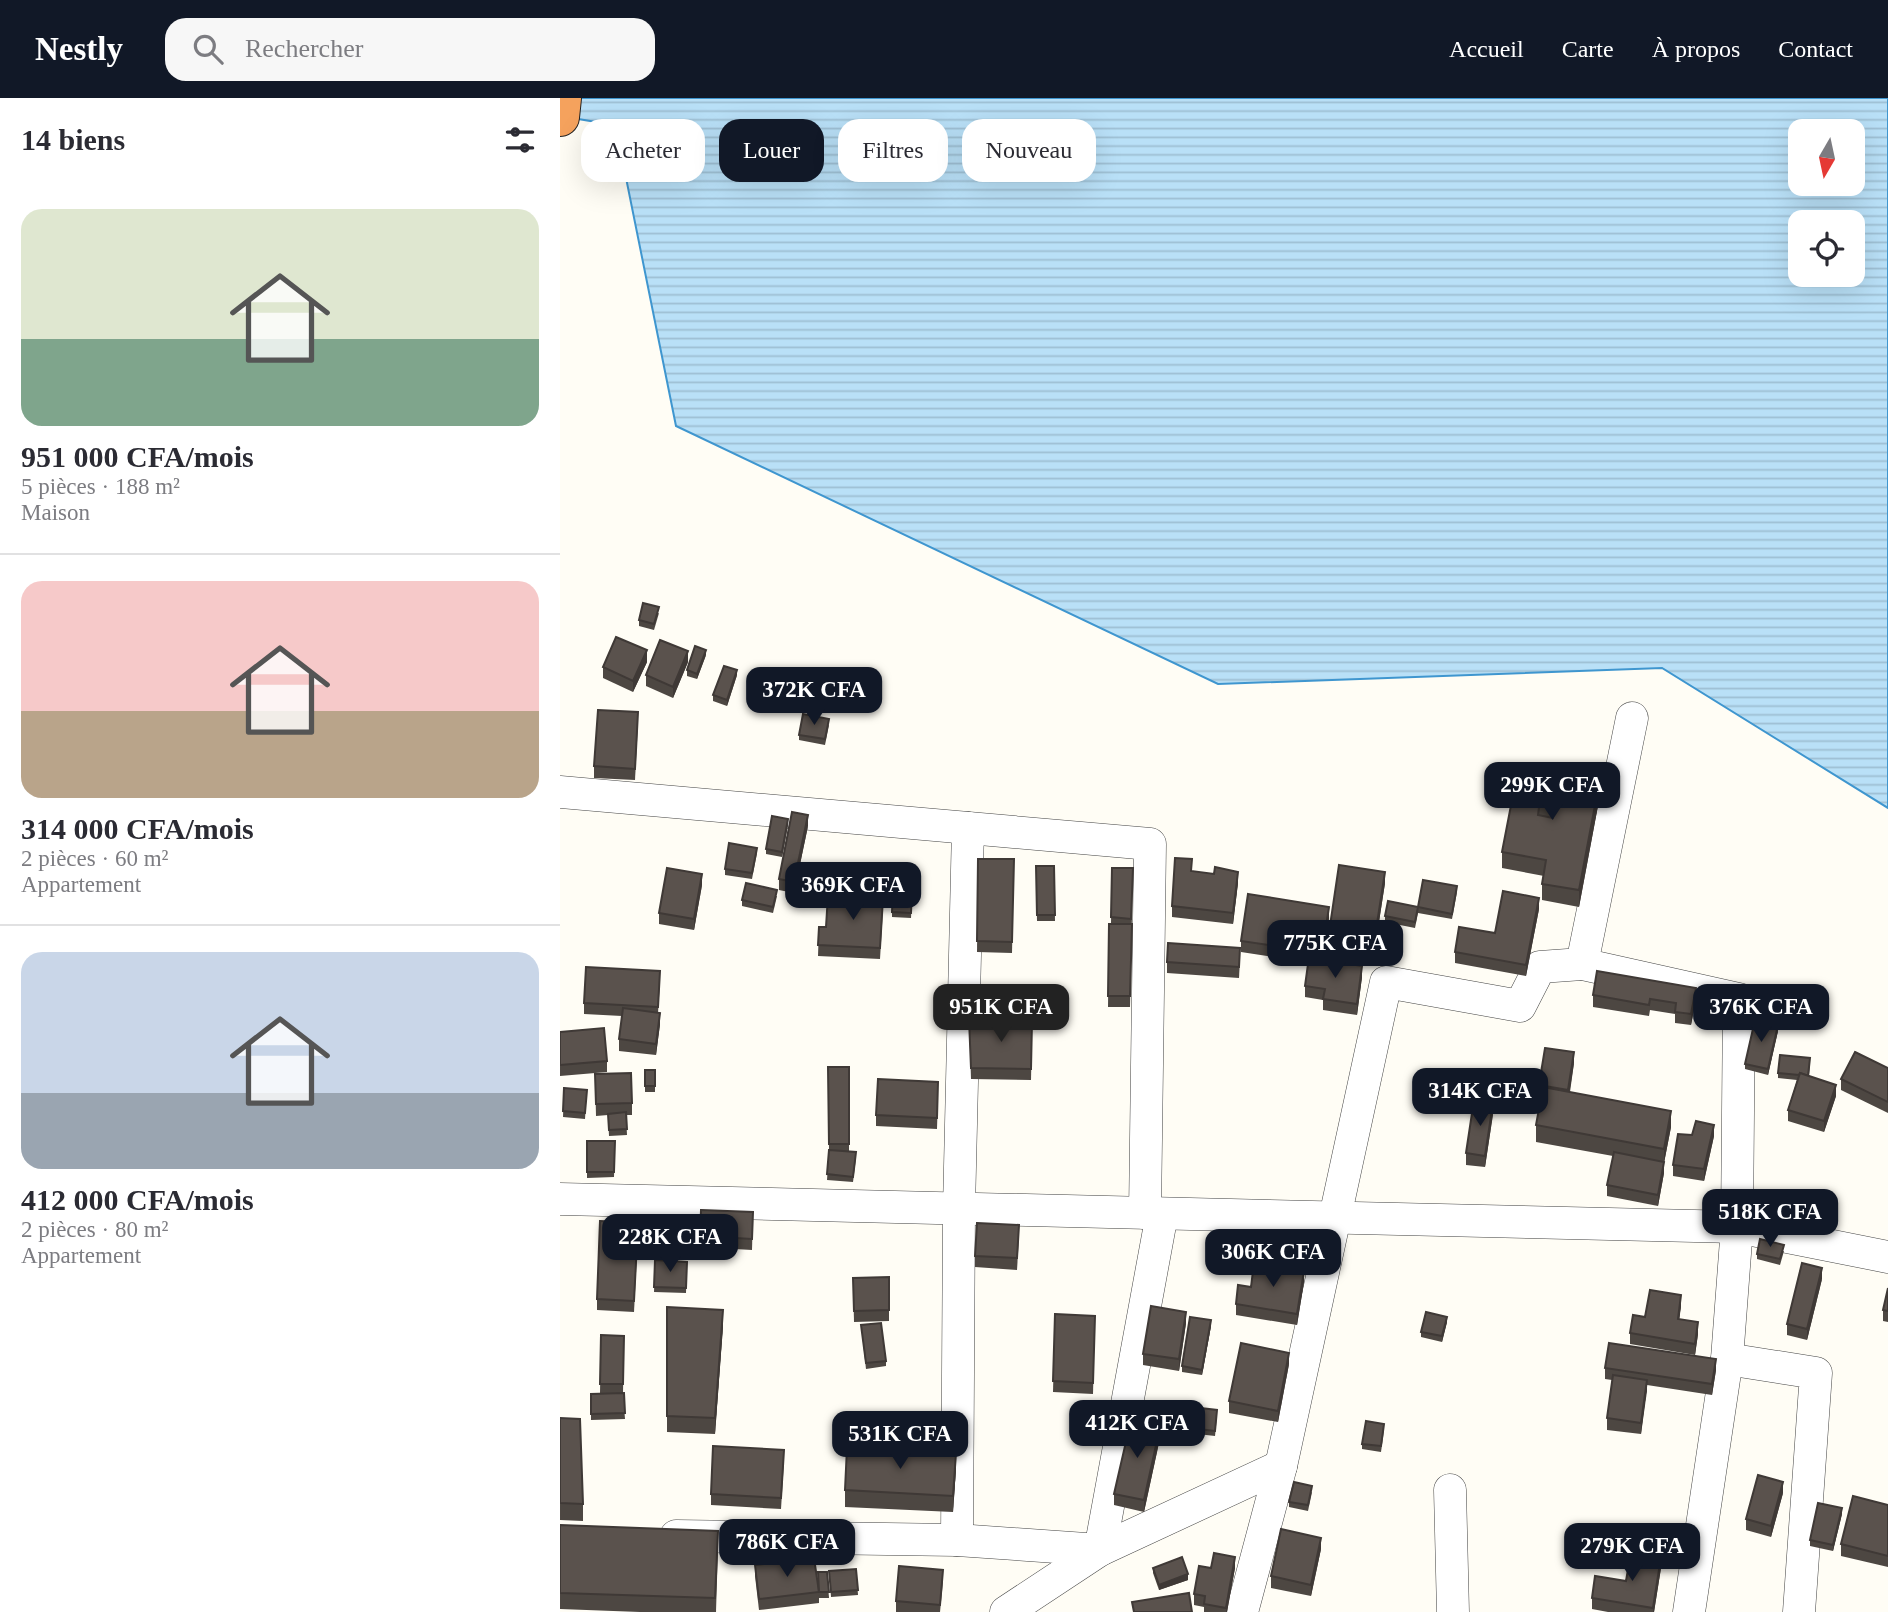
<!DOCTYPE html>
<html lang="fr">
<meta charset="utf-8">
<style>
body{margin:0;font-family:"Times New Roman",serif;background:#f7f7f7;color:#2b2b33;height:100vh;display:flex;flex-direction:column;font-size:26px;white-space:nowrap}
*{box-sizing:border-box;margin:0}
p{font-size:23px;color:#7c7c81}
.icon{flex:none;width:38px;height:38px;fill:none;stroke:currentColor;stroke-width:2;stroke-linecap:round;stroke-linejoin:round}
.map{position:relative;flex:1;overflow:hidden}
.sheet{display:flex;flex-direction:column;background:#fff;width:560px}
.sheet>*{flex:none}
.guide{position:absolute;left:21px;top:21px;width:665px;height:63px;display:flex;gap:14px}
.needle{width:46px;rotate:189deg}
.controls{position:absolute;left:1228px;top:21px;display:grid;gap:14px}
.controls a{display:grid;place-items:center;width:77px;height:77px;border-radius:14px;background:#fff;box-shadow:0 7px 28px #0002;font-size:35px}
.price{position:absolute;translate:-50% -60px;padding:0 16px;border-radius:14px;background:#111827;color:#fff;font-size:23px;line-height:46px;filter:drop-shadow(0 2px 4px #0008)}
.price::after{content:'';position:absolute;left:50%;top:42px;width:21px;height:16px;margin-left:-10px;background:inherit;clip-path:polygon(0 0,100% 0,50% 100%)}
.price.on{background:#222;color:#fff}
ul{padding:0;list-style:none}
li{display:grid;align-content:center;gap:14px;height:371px;padding:0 21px}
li+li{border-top:2px solid #e1e1e2}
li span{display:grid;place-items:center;height:217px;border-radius:21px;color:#555}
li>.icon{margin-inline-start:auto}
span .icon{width:126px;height:126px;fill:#fffc;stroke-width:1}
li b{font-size:30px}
h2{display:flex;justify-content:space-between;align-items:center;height:84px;padding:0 21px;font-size:30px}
.chip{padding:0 24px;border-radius:21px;background:#fff;box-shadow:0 7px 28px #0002;font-size:24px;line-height:63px}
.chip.on{background:#111827;color:#fff}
header{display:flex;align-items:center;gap:42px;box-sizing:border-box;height:98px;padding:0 35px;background:#111827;color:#fff}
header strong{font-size:33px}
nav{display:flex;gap:38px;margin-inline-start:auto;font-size:24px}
.search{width:490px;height:63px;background:#f7f7f7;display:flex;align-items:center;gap:18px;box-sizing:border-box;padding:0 24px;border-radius:21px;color:#7c7c81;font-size:26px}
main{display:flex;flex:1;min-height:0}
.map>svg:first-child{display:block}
.water{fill:url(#water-rules);stroke:#3f96cf;stroke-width:2;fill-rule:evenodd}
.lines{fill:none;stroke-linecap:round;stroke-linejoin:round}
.street-casing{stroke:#444;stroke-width:33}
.highway-casing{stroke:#222;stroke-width:40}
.street{stroke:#fff;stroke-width:32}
.highway{stroke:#f5a25d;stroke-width:38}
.wall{fill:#4d4742}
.shaded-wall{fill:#3f3936}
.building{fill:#5a524d;stroke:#3f3936;stroke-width:2;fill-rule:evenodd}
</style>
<header>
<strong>Nestly</strong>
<div class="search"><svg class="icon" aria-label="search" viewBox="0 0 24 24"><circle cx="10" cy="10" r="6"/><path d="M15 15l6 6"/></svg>Rechercher</div>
<nav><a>Accueil</a><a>Carte</a><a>À propos</a><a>Contact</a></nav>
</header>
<main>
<section class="sheet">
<h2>14 biens<svg class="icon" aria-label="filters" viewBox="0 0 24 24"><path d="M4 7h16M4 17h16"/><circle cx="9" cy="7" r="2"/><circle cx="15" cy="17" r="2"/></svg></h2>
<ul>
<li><span style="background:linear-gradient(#dfe7d0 60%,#7fa58c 0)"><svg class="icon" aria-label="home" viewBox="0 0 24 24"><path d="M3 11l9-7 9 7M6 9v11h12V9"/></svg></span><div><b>951 000 CFA/mois</b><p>5 pièces · 188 m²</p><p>Maison</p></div></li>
<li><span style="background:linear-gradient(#f6c9c9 60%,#b9a48a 0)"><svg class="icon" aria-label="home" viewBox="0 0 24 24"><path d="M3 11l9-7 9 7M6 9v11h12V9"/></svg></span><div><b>314 000 CFA/mois</b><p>2 pièces · 60 m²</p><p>Appartement</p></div></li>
<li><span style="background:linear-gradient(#c9d6e8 65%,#9aa5b1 0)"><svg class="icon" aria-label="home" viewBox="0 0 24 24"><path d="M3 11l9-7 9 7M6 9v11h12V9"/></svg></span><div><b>412 000 CFA/mois</b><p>2 pièces · 80 m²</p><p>Appartement</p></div></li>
</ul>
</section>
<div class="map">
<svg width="1328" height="1514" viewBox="0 0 1328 1514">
<defs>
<pattern id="water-rules" width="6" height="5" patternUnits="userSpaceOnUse" patternTransform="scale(1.75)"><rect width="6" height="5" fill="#b9e0f7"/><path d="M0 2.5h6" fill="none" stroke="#9ebfd3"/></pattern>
</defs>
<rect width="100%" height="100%" fill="#fffdf5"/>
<path class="water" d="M0,0h1328v710l-226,-140 -444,16 -542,-258 -55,-273 -6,-15 -13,-15 -42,-7zM1241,33h52v53h-52zM1241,124h52v53h-52z"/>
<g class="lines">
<defs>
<g id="street">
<path d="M1072,620l-50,246 157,35 -2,228 -10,132 -38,253"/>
<path d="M0,694l590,52 -5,369"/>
<path d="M0,1101l1177,28 151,30"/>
<path d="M1167,1261l89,14 -17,239"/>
<path d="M890,1392l3,122"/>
<path d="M116,1438l281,4 143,10 62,-336"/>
<path d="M397,1442l2,-331 9,-381"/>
<path d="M446,1514l94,-62 181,-84"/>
<path d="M682,1514l39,-146 105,-484 134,24 20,-39 42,-3"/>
</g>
<path id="highway" d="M0,19l2,-19"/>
</defs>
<use href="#street" class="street-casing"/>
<use href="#highway" class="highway-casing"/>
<use href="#street" class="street"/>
<use href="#highway" class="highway"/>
</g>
<g class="wall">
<path d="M99,515l-5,17 -15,-4v-6z"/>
<path d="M146,557l-9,24 -10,-3v-6z"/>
<path d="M87,564l-14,30 -30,-14v-11z"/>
<path d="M128,564l-15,36 -27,-12v-11z"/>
<path d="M177,577l-10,31 -14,-5v-6z"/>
<path d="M78,625l-3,57 -41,-2v-12z"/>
<path d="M269,627l-4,20 -26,-5v-5z"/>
<path d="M959,666l81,31 -21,112 -37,-7v-16l2,-8 -42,-8v-16z"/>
<path d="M228,726l-6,33 -16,-3v-5z"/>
<path d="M248,728l-14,67 -15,-3v-11z"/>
<path d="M197,755l-5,26 -27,-4v-6z"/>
<path d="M418,761h36l-2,94 -35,-1z"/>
<path d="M353,768l-2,52 -19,-1v-5z"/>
<path d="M476,768h18l1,55h-18z"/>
<path d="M552,770h21l-3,139h-22l1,-83h17l-15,-1z"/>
<path d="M631,773l23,3 24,9 -5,41 -61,-7v-11z"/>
<path d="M825,785l-11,71 -24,-3v-11l-20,-3v-11z"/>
<path d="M142,787l-8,45 -35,-6v-11z"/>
<path d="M897,794l-5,27 -34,-6 -3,15 -30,-6v-6l33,-9z"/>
<path d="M217,798l-4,17 -31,-7v-6z"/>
<path d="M323,811l-3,50 -62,-3 1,-29h7z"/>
<path d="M979,811l-13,67 -71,-13v-11l40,-19z"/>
<path d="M769,820l-6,41 39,18 -5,38 -34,-5v-10l-18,-3v-11l3,-24 -67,-10v-11z"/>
<path d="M680,861l-1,19 -72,-5v-11z"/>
<path d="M100,884l-2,31 2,11 -4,31 -37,-4v-12l3,-23 -38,-2v-11z"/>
<path d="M1033,897l103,4 -5,26 -16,-2v-9l-25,-4 -1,6 -56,-9z"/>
<path d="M409,921l63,13 -1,48 -60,-1z"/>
<path d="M1218,933l-10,44 -23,-6v-5z"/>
<path d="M0,934l47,29v11l-47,4z"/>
<path d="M1014,965l-4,29 101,35 -7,36v10l-6,33 -51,-10v-11l6,-29 -77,-14v-17l5,-28 -2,-1v-11z"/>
<path d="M1250,966l-1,12 27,20 -12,36 -36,-11v-11l9,-30 -19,-2v-5z"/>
<path d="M268,969h21v85l7,6 -3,24 -26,-2 2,-30z"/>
<path d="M1328,970v45l-47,-23v-11z"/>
<rect x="85" y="972" width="10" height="22"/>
<path d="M35,976l37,29v12h-6l1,20 -18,1 -1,-21 -12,1z"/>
<path d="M4,990l23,2 -2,29 -22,-2z"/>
<path d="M378,995l-1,36 -61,-3v-11z"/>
<path d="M933,1016l-8,53 -19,-2v-12z"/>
<path d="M1132,1037l22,1 -10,45 -31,-5v-11z"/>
<path d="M27,1043h28l-1,36 -27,1z"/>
<path d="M141,1112l52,2 -1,38 -52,-3z"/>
<path d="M78,1136l-4,78 -37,-2v-11z"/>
<path d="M459,1138l-2,34 -42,-3v-11z"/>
<path d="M1224,1153l-4,14 -23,-6v-5z"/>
<path d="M95,1162l32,2 -1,31 -32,-1z"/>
<path d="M329,1179v44l-35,1 -1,-44z"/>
<path d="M1262,1181l-15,61 -20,-5v-11z"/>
<path d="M744,1184l-7,43 -61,-10v-11l15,-17z"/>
<path d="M1328,1190v34l-5,-1v-11z"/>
<path d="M1121,1208l-2,13 19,15 -3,21 -65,-11v-11l15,-16z"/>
<path d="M107,1209l56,19 -8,108 -48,-2z"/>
<path d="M495,1216l40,2 -2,78 -40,-2z"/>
<path d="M887,1224l-5,20 -21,-5v-5z"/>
<path d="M626,1225l-7,48 -36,-6v-11z"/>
<path d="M301,1227l25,36v5l-20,3z"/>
<path d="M651,1228l-9,49 -20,-3v-6z"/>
<path d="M41,1237l23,1 -1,57 2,26 -34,1v-26l9,-1z"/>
<path d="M729,1266l-11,58 -49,-9v-12z"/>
<path d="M1045,1270l111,2 -4,25 -65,-10 -6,49 -34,-4v-12l5,-38 -7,-1z"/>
<path d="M657,1318l-2,20 -35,-4v-5z"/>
<path d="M0,1320l23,86v17l-23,-1z"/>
<path d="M824,1332l-3,22 -19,-3v-5z"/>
<path d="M600,1340l-16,74 -30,-7v-11z"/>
<path d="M224,1363l-3,48 -70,-4v-11z"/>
<path d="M396,1371l-3,43 -108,-5v-17z"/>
<path d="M752,1394l-4,19 -19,-4v-5z"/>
<path d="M1223,1395l-12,44 -25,-7v-11z"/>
<path d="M1328,1407v62l-47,-11v-12z"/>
<path d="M1282,1416l-9,37 -23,-5v-6z"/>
<path d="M0,1427l158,22 -2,65h-76l-80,-3z"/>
<path d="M761,1451l-10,47 -40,-8v-12z"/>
<path d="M195,1467l64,27v11l-60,7 -4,-34z"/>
<path d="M593,1470l35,12 -29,10 -6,-17z"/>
<path d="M651,1470h24l-8,44h-23v-5l-10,-2v-11z"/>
<path d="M1101,1470l-7,44h-46l-16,-3v-11l34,-17z"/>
<path d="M296,1471l2,26 -27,2 -2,-26z"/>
<path d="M258,1474h9l2,26h-10z"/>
<path d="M383,1483l-3,31h-44v-11z"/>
</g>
<g class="shaded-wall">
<path d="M87,552v12l-14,30v-11z"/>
<path d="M146,552v5l-9,24v-5z"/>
<path d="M128,553v11l-15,36v-11z"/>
<path d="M177,572v5l-10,31v-6z"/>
<path d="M1040,681v16l-21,112v-17z"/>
<path d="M248,717v11l-14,67v-11z"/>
<path d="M228,721v5l-6,33v-5z"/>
<path d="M678,774v11l-5,41v-11z"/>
<path d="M825,774v11l-11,71v-11z"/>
<path d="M142,776v11l-8,45v-11z"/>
<path d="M979,800v11l-13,67v-11z"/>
<path d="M769,809v11l-7,46v-11z"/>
<path d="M802,868v11l-5,38v-11z"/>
<path d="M1136,890v11l-5,26v-11z"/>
<path d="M100,915v11l-4,31v-11z"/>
<path d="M1218,927v6l-10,44v-6z"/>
<path d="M1014,954v11l-6,38v-11z"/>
<path d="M1276,987v11l-12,36v-11z"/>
<path d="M933,1005v11l-8,53v-11z"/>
<path d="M1111,1013v16l-7,36v10l-6,33v-11l6,-32v-14z"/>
<path d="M1154,1027v11l-10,45v-12z"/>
<path d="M1262,1170v11l-15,61v-11z"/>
<path d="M744,1173v11l-7,43v-11z"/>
<path d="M1121,1197v11l-3,24v-11z"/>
<path d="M163,1212v16l-8,108v-16z"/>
<path d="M626,1214v11l-7,48v-12z"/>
<path d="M887,1219v5l-5,20v-6z"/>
<path d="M651,1222v6l-9,49v-5z"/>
<path d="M1138,1224v12l-3,21v-11z"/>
<path d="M729,1255v11l-11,58v-11z"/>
<path d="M1156,1261v11l-4,25v-11z"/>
<path d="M1087,1282v11l-6,43v-11z"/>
<path d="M600,1329v11l-16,74v-12z"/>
<path d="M396,1355v16l-3,43v-16z"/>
<path d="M1223,1384v11l-12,44v-11z"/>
<path d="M1282,1410v6l-9,37v-6z"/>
<path d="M761,1440v11l-10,47v-11z"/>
<path d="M675,1459v11l-8,44h-1z"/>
<path d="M1101,1459v11l-7,44h-1z"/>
<path d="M628,1476v6l-29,10v-5z"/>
</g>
<g class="building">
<path d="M83,505l16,4 -5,17 -15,-4z"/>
<path d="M56,539l31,13 -14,31 -30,-14z"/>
<path d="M100,542l28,11 -15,36 -27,-12z"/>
<path d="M135,548l11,4 -9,24 -10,-4z"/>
<path d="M164,568l13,4 -10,30 -14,-5z"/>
<path d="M38,612l40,2 -3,57 -41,-3z"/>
<path d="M243,616l26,5 -4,20 -26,-4z"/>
<path d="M959,666l81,15 -21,111 -37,-6 4,-24 -44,-8zM980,702l15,3 -2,15 -15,-3z"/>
<path d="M232,714l16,3 -14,67 -15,-3z"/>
<path d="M212,718l16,3 -6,33 -16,-3z"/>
<path d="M169,745l28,5 -5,25 -27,-4z"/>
<path d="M615,760l17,1 -1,12 23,3 1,-7 23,5 -5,41 -61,-7z"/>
<path d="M418,761h36l-2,83 -35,-1z"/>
<path d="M334,767l19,1 -2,47 -19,-1z"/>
<path d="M779,767l46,7 -11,71 -24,-4 2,-10 -22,-3z"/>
<path d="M476,768h18l1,49h-18z"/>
<path d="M107,770l35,6 -8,45 -35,-6z"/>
<path d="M552,770h21l-2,51 -20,-2z"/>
<path d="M863,782l34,6 -5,28 -34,-7z"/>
<path d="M186,785l31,7 -4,17 -31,-7z"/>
<path d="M943,793l36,7 -13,67 -71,-13 4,-25 36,6z"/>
<path d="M688,796l81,13 -7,46 -81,-12z"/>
<path d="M268,797l55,3 -3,50 -62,-3 1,-18h7z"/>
<path d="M828,803l30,6 -3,15 -30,-6z"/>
<path d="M549,826h23l-2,72h-22z"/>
<path d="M608,845l72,5 -1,19 -72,-5z"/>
<path d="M749,859l53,9 -5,38 -34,-5 2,-10 -20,-3z"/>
<path d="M26,869l74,4 -2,36 -74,-4z"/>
<path d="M1037,873l99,17 -5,26 -16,-2 1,-9 -26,-4 -1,6 -56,-10z"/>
<path d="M63,910l37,5 -4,31 -37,-5z"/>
<path d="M409,921l63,2 -1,48 -60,-1z"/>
<path d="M1195,922l23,5 -10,44 -23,-5z"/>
<path d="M44,930l3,33 -47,4v-33z"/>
<path d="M985,950l29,4 -6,38 -29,-5z"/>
<path d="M1295,954l33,16v34l-47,-23z"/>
<path d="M1220,957l30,3 -2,18 -8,-3 -1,2 -21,-2z"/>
<path d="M268,969h21v77h-20z"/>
<rect x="85" y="972" width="10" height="16"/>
<path d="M71,975l1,30 -36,1 -1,-30z"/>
<path d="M1240,975l36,12 -12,36 -36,-11z"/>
<path d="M318,981l60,3 -1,36 -61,-3z"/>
<path d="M983,989l128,24 -7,38 -128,-24z"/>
<path d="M4,990l23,2 -2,23 -22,-2z"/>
<path d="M914,1002l19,3 -8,53 -19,-3z"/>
<path d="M66,1014l1,17 -18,1 -1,-16z"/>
<path d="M1136,1023l18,4 -10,44 -31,-4 5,-31 14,1z"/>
<path d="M27,1043h28l-1,31h-27z"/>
<path d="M269,1052l27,2 -3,25 -26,-3z"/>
<path d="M1054,1054l50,10 -6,33 -51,-10z"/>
<path d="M141,1112l52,2 -1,27 -52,-3z"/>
<path d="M40,1123l38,2 -4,78 -37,-2z"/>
<path d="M417,1125l42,2 -2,33 -42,-2z"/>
<path d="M1200,1141l24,6 -4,14 -23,-5z"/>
<path d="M95,1162l32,2 -1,26 -32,-1z"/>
<path d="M694,1165l50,8 -7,43 -61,-10 2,-19 13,2z"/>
<path d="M1242,1165l20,5 -15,61 -20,-5z"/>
<path d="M329,1179v33l-35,1 -1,-33z"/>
<path d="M1328,1190v23l-5,-1z"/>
<path d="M1090,1192l31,5 -3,24 20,3 -3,22 -65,-11 3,-18 12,2z"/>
<path d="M591,1208l35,6 -7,47 -36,-5z"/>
<path d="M107,1209l56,3 -8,108 -48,-2z"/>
<path d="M866,1214l21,5 -5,19 -21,-4z"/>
<path d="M495,1216l40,2 -2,67 -40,-2z"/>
<path d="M630,1219l21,3 -9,50 -20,-4z"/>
<path d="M321,1225l5,38 -20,2 -5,-38z"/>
<path d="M41,1237l23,1 -1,48h-23z"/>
<path d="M681,1245l48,10 -11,58 -49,-10z"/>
<path d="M1049,1245l107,16 -4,25 -107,-16z"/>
<path d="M1053,1277l34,5 -6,43 -34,-5z"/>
<path d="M64,1295l1,20 -34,1v-20z"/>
<path d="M623,1308l34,4 -2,21 -35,-4z"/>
<path d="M0,1320l20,1 3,85 -23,-1z"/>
<path d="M571,1322l29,7 -16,73 -30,-6z"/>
<path d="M806,1323l18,3 -3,22 -19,-2z"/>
<path d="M153,1348l71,4 -3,48 -70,-4z"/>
<path d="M287,1349l109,6 -3,43 -108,-6z"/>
<path d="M1198,1377l25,7 -12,44 -25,-7z"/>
<path d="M734,1384l18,4 -4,19 -19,-3z"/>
<path d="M1293,1398l35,9v51l-47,-12z"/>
<path d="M1258,1405l24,5 -9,37 -23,-5z"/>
<path d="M0,1427l158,6 -3,67 -155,-5z"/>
<path d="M721,1431l40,9 -10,47 -40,-9z"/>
<path d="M1071,1454l30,5 -8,51 -61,-10 3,-22 31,5z"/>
<path d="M654,1455l21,4 -9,51 -22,-4 1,-8 -11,-2 5,-28 12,2z"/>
<path d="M622,1459l6,17 -29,11 -6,-17z"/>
<path d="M254,1460l5,34 -60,7 -4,-34z"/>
<path d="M339,1468l44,4 -3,35 -44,-4z"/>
<path d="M296,1471l2,21 -27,2 -2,-21z"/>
<path d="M258,1474h9l2,20h-10z"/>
<path d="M629,1495l3,19h-58l-2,-10z"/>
</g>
</svg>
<div class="controls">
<a><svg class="needle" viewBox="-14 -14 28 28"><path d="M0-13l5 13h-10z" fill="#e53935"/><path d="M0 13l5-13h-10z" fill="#7c7c81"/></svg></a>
<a><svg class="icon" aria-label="locate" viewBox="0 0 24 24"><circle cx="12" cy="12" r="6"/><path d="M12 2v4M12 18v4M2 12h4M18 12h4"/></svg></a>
</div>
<b class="price" style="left:254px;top:629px">372K CFA</b>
<b class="price" style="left:992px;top:724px">299K CFA</b>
<b class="price" style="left:293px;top:824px">369K CFA</b>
<b class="price" style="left:775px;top:882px">775K CFA</b>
<b class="price on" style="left:441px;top:946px">951K CFA</b>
<b class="price" style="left:1201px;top:946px">376K CFA</b>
<b class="price" style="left:920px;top:1030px">314K CFA</b>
<b class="price" style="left:1210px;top:1151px">518K CFA</b>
<b class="price" style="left:110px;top:1176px">228K CFA</b>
<b class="price" style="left:713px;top:1191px">306K CFA</b>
<b class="price" style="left:577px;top:1362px">412K CFA</b>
<b class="price" style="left:340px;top:1373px">531K CFA</b>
<b class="price" style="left:227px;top:1481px">786K CFA</b>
<b class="price" style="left:1072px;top:1485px">279K CFA</b>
<div class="guide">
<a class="chip">Acheter</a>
<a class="chip on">Louer</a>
<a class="chip">Filtres</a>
<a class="chip">Nouveau</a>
</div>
</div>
</main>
